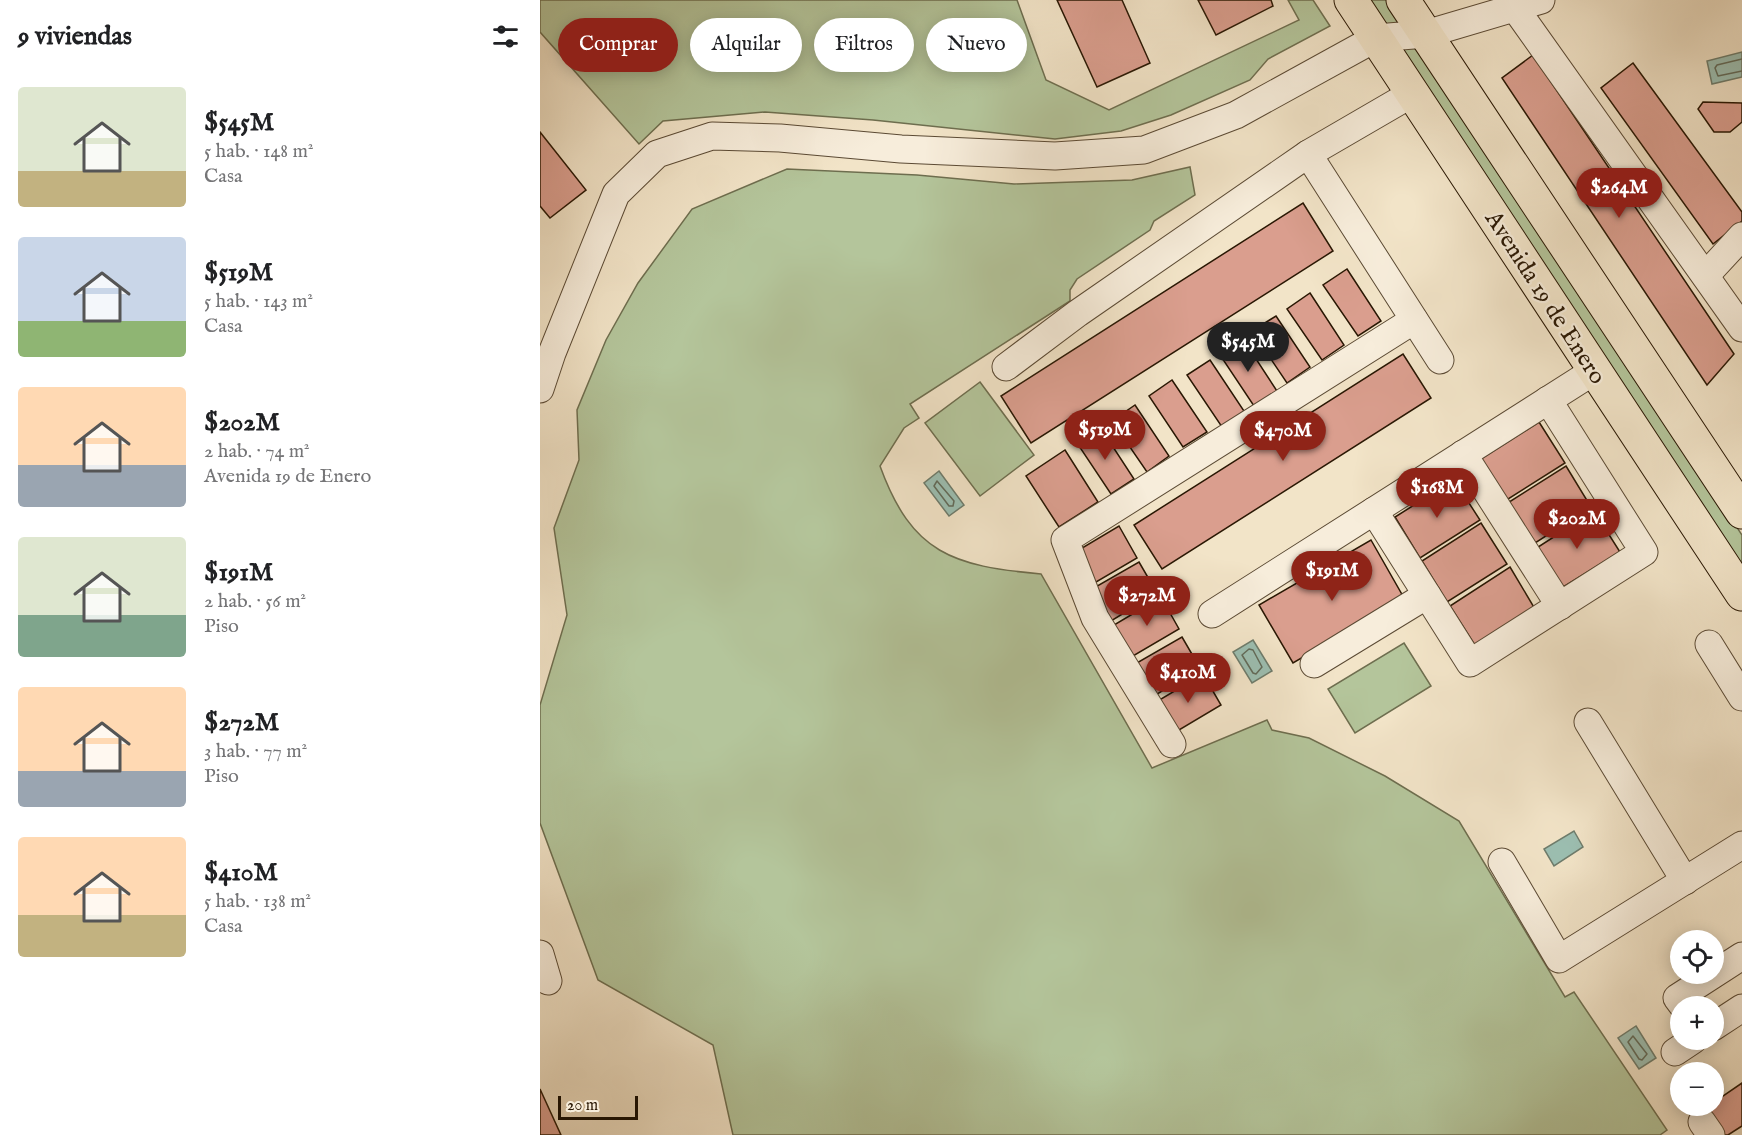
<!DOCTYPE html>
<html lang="es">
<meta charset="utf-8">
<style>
body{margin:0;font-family:"IM FELL English",serif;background:#f2f2f2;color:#202124;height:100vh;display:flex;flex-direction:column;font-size:22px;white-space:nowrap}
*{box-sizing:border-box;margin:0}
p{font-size:20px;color:#757577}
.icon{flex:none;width:33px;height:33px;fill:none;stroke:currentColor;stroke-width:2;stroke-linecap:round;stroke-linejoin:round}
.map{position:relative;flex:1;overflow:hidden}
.details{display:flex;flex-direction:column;background:#fff;width:540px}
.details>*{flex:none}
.top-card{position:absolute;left:18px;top:18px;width:570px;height:54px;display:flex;gap:12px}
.tools{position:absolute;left:1130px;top:930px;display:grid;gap:12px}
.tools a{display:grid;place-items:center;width:54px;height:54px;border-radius:50%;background:#fff;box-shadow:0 3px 15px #0003;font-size:30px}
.scale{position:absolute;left:18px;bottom:15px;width:80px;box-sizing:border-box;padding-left:6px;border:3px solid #291703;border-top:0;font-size:16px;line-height:21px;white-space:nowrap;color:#291703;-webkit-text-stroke:4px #f7eddb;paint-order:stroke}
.price{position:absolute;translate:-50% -51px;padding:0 14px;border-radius:21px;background:#8f2418;color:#fff;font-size:20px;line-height:39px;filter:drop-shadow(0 2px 3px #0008)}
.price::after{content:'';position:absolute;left:50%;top:36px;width:18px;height:14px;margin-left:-9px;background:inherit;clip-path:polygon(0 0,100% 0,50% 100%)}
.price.on{background:#222;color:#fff}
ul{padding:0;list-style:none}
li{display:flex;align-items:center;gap:18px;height:150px;padding:0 18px}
li span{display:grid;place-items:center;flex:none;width:168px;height:120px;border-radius:6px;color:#555}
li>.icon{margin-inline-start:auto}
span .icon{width:72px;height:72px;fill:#fffc;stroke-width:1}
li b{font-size:26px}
h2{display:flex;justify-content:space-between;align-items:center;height:72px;padding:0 18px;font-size:26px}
.pill{padding:0 21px;border-radius:27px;background:#fff;box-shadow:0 3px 15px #0003;font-size:21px;line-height:54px}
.pill.on{background:#8f2418;color:#fff}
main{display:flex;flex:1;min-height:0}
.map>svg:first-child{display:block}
.green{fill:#b4c59b;stroke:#6e6e4f;stroke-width:1.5}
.water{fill:#9cbfb2;stroke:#6e7c6c;stroke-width:1.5}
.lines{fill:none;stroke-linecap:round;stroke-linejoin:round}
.shore{stroke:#626b5a;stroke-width:1.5}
.building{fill:#da9e8e;stroke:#291703;stroke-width:1.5}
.minor-casing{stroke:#5b4a34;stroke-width:29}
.major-casing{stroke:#291703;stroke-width:35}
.minor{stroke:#f7eddb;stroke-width:27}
.major{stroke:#f2e4c8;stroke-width:33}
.labels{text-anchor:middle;stroke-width:4.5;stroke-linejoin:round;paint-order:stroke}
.street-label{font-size:24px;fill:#291703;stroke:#f7eddb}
</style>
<main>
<section class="details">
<h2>9 viviendas<svg class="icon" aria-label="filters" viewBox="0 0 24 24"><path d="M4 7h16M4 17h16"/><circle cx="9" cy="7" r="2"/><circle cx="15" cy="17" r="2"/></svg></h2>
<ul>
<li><span style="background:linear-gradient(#dfe7d0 70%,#c2b280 0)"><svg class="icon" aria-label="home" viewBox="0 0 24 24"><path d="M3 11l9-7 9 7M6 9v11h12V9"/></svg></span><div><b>$545M</b><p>5 hab. · 148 m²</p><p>Casa</p></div></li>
<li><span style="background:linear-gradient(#c9d6e8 70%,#8fb573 0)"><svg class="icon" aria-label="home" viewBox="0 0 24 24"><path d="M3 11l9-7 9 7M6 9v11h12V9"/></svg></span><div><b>$519M</b><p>5 hab. · 143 m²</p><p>Casa</p></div></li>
<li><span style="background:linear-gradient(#ffd9b3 65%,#9aa5b1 0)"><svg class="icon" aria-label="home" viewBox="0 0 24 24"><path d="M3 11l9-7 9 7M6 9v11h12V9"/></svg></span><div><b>$202M</b><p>2 hab. · 74 m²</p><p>Avenida 19 de Enero</p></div></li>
<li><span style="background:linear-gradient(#dfe7d0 65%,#7fa58c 0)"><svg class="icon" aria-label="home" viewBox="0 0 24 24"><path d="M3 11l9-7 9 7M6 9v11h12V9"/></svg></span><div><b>$191M</b><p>2 hab. · 56 m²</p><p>Piso</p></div></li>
<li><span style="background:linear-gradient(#ffd9b3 70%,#9aa5b1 0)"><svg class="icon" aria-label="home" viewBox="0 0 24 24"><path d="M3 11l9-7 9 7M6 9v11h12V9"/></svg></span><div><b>$272M</b><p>3 hab. · 77 m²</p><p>Piso</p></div></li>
<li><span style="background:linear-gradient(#ffd9b3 65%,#c2b280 0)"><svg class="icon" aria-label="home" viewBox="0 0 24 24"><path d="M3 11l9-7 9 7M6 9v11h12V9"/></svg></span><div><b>$410M</b><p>5 hab. · 138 m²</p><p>Casa</p></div></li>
</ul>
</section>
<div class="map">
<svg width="1202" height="1135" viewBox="0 0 1202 1135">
<rect width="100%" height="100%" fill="#f2e4c8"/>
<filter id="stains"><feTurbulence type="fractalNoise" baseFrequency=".00333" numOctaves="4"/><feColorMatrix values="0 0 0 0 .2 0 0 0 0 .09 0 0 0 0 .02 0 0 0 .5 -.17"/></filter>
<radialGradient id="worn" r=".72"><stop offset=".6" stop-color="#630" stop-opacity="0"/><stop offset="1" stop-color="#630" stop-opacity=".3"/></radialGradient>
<g class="green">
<path d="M0,0h477l29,80 63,30 190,-90 -11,-20h25l17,26 -62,33 -18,21 -79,35 -50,16 -66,8 -182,-19 -108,-8 -102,9 -24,23 -99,-112z"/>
<path d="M828,0h20l354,535v35z"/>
<path d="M650,167l5,28 -41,26 -4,9 -73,49 -7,11v11l-160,103 9,14 -15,10 -24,38c32,88 73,100 161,108l111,194 115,-48 5,10 37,8 76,38 74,45 106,176 9,-5 93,138 -7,5h-927l-20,-90 -115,-65 -58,-157v-118l27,-90 -13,-87 25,-68 -2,-50 29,-70 32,-57 54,-74 95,-40 130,6 97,9 118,-4z"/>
<path d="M440,382l54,73 -54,41 -55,-73z"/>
<path d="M864,643l27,43 -76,47 -27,-44z"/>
</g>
<g class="water">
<path d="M1202,52v25l-30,7 -5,-23z"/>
<path d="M399,471l25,34 -15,11 -25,-33z"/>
<path d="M713,640l19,31 -20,12 -19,-31z"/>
<path d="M1034,831l9,16 -29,19 -10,-17z"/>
<path d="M1096,1026l20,32 -17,11 -21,-31z"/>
</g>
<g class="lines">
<g class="shore">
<path d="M1202,59l-25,6 -2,3 3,8 24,-5"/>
<path d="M397,481l17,20 -1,5h-4l-15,-20z"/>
<path d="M709,649l4,1 9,17 -6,7 -3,-1 -11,-18z"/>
<path d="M1093,1036l14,18 -5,6 -3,-1 -11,-17z"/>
</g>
</g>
<g class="building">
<path d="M517,0h65l28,63 -53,24z"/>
<path d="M658,0h73l2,6 -57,29z"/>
<path d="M993,55l201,299 -27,31 -205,-307z"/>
<path d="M1093,63l109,149v9l-29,23 -112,-156z"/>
<path d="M1163,102l39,1v19l-12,10h-16l-16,-23z"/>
<path d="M0,132l46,58 -36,28 -10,-12z"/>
<path d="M763,203l30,48 -302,192 -30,-47z"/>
<path d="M807,269l34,52 -23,15 -35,-51z"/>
<path d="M770,293l34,52 -22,15 -35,-51z"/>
<path d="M736,316l34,51 -23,16 -35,-52z"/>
<path d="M703,339l34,52 -23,15 -34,-51z"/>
<path d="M863,354l28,44 -269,171 -28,-44z"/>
<path d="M670,360l34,51 -22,16 -35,-52z"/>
<path d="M632,380l35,52 -24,15 -34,-51z"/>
<path d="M595,405l34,51 -22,16 -35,-51z"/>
<path d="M999,422l26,41 -60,38 -26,-41z"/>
<path d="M560,427l34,52 -23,15 -34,-51z"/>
<path d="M525,450l33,52 -39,25 -33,-51z"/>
<path d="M1026,466l25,41 -59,38 -26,-41z"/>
<path d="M914,480l26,40 -60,38 -25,-41z"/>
<path d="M1054,511l26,41 -60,37 -25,-40z"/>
<path d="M941,523l26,41 -60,38 -25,-41z"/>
<path d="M579,526l18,32 -46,27 -19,-31z"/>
<path d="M831,540l33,58 -111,65 -34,-58z"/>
<path d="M599,562l18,31 -46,28 -19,-32z"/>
<path d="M970,567l25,42 -59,38 -26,-41z"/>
<path d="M621,597l18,32 -46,27 -19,-31z"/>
<path d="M642,637l18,31 -46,28 -19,-32z"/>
<path d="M663,674l18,31 -47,28 -18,-31z"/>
<path d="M1202,1083v43l-14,9h-6l-18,-26 9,-3v-3z"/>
<path d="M0,1089l21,46h-21z"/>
</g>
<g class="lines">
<defs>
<g id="minor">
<path d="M975,8l227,320"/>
<path d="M768,154l132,206"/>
<path d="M1166,275l36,-39"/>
<path d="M466,367l72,-54 230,-159 105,-61"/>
<path d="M0,389l12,-36 64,-159 41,-40 55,-18 68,2 121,11 154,7 89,-6 92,-35 140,-77 50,-4 115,-34"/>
<path d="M923,454l97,152"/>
<path d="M834,511l96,152 174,-111 -96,-152"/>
<path d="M672,614l382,-243"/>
<path d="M1169,644l33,53"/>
<path d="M774,664l113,-69"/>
<path d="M1048,722l97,159"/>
<path d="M632,744l-77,-126 -30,-78 349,-220"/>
<path d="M962,862l57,97 183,-114"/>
<path d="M0,954l8,27"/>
<path d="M1143,1006l-6,-8 65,-42"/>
<path d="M1173,1027l29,-19"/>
<path d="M1135,1052l18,-12"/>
<path d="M1162,1122l9,13"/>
</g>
<g id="major">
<path d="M811,0l391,594"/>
<path d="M863,0l339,512"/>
</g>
</defs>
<use href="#minor" class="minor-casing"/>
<use href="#major" class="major-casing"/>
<use href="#minor" class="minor"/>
<use href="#major" class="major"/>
</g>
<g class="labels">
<g class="street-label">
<text transform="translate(1006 297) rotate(57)" y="8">Avenida 19 de Enero</text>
</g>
</g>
<rect width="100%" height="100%" filter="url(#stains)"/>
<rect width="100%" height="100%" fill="url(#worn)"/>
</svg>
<div class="tools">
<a><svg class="icon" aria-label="locate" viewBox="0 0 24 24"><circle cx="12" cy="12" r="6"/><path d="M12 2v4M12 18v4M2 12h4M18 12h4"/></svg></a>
<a>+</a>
<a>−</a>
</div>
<div class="scale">20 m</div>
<b class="price" style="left:1079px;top:219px">$264M</b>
<b class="price on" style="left:708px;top:373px">$545M</b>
<b class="price" style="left:565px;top:461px">$519M</b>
<b class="price" style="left:743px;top:462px">$470M</b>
<b class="price" style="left:897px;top:519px">$168M</b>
<b class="price" style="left:1037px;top:550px">$202M</b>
<b class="price" style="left:792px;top:602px">$191M</b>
<b class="price" style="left:607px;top:627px">$272M</b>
<b class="price" style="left:648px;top:704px">$410M</b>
<div class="top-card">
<a class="pill on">Comprar</a>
<a class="pill">Alquilar</a>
<a class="pill">Filtros</a>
<a class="pill">Nuevo</a>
</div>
</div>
</main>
